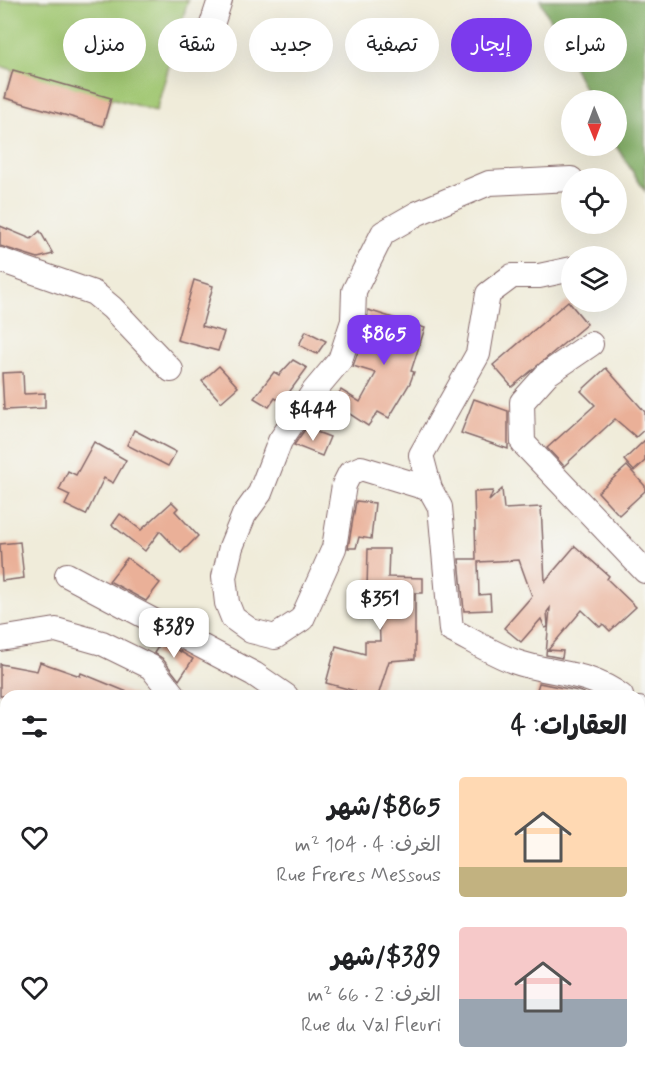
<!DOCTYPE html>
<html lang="ar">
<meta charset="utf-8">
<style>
body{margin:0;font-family:Mynerve,"Playpen Sans Arabic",sans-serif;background:#f6f6f6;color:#202124;direction:rtl;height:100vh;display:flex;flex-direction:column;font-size:22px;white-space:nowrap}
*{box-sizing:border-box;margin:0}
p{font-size:20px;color:#757577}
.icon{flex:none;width:33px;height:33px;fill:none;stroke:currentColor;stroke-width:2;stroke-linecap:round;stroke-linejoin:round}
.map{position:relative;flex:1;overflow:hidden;direction:ltr}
.panel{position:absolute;left:0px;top:690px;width:645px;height:386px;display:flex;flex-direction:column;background:#fff;border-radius:18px 18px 0 0;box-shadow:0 6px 24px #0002;direction:rtl}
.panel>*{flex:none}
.banner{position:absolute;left:18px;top:18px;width:609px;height:54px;direction:rtl;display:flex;gap:12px}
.needle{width:39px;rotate:179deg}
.controls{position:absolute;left:561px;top:90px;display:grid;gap:12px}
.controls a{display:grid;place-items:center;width:66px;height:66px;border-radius:50%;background:#fff;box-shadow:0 6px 24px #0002;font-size:30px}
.price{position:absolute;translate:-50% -51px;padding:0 14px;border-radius:12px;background:#fff;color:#222;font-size:20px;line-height:39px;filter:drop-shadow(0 2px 3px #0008)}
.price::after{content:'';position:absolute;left:50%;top:36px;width:18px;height:14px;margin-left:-9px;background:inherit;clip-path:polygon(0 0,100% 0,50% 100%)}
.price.active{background:#7c3aed;color:#fff}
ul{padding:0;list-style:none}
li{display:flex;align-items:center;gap:18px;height:150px;padding:0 18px}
li span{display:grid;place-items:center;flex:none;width:168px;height:120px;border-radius:6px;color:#555}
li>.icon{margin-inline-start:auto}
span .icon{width:72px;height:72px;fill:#fffc;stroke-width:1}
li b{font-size:26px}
h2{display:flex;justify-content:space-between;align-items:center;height:72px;padding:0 18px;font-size:26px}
.pill{padding:0 21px;border-radius:27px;background:#fff;box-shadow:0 6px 24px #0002;font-size:21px;line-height:54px}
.pill.active{background:#7c3aed;color:#fff}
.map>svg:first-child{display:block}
.green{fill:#a1c772;stroke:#76734e;stroke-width:1.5}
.forest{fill:#80ac64;stroke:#656648;stroke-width:1.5}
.building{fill:#eab098}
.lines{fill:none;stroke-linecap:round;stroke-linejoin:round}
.minor-casing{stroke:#846768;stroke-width:26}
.major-casing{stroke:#846768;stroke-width:34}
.minor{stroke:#fff;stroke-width:24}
.major{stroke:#fff;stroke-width:32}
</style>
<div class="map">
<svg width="645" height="1075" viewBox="0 0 645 1075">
<rect width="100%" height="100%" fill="#f6f6f2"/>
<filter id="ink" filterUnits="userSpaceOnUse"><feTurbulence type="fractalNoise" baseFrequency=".0167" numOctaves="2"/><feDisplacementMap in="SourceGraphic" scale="12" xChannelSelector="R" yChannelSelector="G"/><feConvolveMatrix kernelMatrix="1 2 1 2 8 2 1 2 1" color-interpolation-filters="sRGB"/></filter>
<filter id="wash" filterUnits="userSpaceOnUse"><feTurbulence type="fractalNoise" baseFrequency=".008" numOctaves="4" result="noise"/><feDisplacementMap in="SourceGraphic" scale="24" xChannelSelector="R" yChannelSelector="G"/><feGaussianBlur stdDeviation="1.35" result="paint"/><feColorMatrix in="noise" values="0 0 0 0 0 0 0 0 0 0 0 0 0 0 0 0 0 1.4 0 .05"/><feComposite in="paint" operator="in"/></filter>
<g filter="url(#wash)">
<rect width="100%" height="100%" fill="#f0ecda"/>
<path class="green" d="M0,0h188l-32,111 -45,-13 -8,28 -98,-28 8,-28 -13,-4z"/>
<path class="forest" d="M540,0h105v191l-29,-45v-46h-26z"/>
<g id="blocks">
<g class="building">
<path d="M13,70l98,28 -8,28 -98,-28z"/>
<path d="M0,226l31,13 9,-8 13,23 -15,4 -38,-12z"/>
<path d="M194,280l19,6 -11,40 22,6 -6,19 -41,-11z"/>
<path d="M568,301l19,23 -75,63 -19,-22z"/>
<path d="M368,310l57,18 -14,43 3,1 -4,11 -21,35 -11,-6 -10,14 -35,-23 8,-13 19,12 16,-29 -23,-7 14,-40z"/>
<path d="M306,331l20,10 -9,13 -18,-9z"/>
<path d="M293,360l14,8 -25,34 -7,-4 -6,9 -15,-9 20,-26 5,3z"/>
<path d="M219,366l19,21 -17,15 -19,-21z"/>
<path d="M606,368l39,44v17l-9,8 -21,-18 -51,47 -17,-18 48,-43 -14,-14z"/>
<path d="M23,372l1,22 21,-1v15l-41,2 -2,-37z"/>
<path d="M474,399l34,12v38l-47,-16z"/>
<path d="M306,428l24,9 -8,19 -28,-11z"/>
<path d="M134,430l42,22 -8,14 -41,-21z"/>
<path d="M645,440v21l-11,10 -10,-11z"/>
<path d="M94,442l32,18 -13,23 -9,-5 -18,37 -21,-10 5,-10 -11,-5 9,-19 8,4z"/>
<path d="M627,466l18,20v5l-26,24 -21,-23z"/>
<path d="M502,489l2,20 37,-2 4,74 30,-35 34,30 -2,3 29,28 -26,24 -7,-7 -3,3 -18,-17 -34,40 15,1 -1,7 -16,-3 4,-47 -3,4 1,15 -3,1 -4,-9 -20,23 -17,-14 28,-32 -13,-36 -41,2 1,33 11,-1 1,16 -27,1 -5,-52h17l-2,-67 19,-1 -4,10z"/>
<path d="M356,501l19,2 -4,36 -12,-2 -3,11h-8z"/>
<path d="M172,502l6,6 -3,3 23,25 -17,17 -21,-22 -15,20 -33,-26 8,-11 21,16z"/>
<path d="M20,542l4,36 -22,3 -2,-37z"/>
<path d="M368,549h21l-1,28 35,1v15h-8v66l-26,2 -11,35h-25l2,-5 -29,-8 10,-37 29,8v-13h15l-2,-52 -11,-1z"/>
<path d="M127,558l33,25 -14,18 -37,-20z"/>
<path d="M162,641l31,18 -14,21 -17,-22 -8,-5z"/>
<path d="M40,662l40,14 1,-3 56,23h-137v-32l37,7z"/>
<path d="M539,683l39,8 6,2 -1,3h-48z"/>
</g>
</g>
</g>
<g filter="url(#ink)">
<use href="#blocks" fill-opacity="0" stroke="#846768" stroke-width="1.5"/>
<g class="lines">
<defs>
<g id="minor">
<path d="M202,55l18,-55"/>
<path d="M0,260l94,33 18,15 59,62"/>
<path d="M572,269l-33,7h-27l-24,18 -10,60 -57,101 9,34 10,18 11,123c20,10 41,23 62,31 38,14 73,9 108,35"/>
<path d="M591,344l-44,30 -25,28 1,41 122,128"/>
<path d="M430,489l-69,-21 -11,5 -6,12 -10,63 -32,71 -27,18 -24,-6 -18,-13 -6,-15 -3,-26 7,-30 13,-32 16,-22 20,-52 34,-50 26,-31 13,-39 1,-30 29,-58 35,-20 71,-30 82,-4"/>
<path d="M67,575l187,99 32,22"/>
<path d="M0,639l56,-9 46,13 49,24 23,29"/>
<path d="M639,709l6,4"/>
<path d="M639,747l6,-4"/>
<path d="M0,765l6,1"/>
<path d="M0,934l6,1"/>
<path d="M302,1070l13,5"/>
</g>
<g id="major">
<path d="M639,794l6,-4"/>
<path d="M209,1070l16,5"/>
<path d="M484,1070l1,5"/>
<path d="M90,1075l28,-5"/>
</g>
</defs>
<use href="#minor" class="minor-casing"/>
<use href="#major" class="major-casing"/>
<use href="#minor" class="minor"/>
<use href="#major" class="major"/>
</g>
</g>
</svg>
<div class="controls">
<a><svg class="needle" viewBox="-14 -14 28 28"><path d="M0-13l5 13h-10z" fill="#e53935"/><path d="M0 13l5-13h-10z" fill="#757577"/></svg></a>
<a><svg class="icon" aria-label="locate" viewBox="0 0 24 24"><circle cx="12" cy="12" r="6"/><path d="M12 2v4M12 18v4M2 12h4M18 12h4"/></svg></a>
<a><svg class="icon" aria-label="layers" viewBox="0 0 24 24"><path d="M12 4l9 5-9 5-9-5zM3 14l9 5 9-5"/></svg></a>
</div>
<b class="price active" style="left:384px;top:366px">$865</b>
<b class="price" style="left:313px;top:442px">$444</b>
<b class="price" style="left:380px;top:631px">$351</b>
<b class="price" style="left:174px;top:659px">$389</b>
<div class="banner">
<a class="pill">شراء</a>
<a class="pill active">إيجار</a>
<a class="pill">تصفية</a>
<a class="pill">جديد</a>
<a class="pill">شقة</a>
<a class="pill">منزل</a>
</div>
<section class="panel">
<h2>العقارات: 4<svg class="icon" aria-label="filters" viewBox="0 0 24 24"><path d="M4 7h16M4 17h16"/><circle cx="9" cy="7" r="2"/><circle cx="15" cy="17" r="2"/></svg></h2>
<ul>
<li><span style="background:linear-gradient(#ffd9b3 75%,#c2b280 0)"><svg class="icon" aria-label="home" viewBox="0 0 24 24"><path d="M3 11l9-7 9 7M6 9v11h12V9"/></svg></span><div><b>$865/شهر</b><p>الغرف: 4 · 104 m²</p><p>Rue Freres Messous</p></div><svg class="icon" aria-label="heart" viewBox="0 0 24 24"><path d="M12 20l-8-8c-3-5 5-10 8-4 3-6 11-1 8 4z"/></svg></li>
<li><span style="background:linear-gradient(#f6c9c9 60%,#9aa5b1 0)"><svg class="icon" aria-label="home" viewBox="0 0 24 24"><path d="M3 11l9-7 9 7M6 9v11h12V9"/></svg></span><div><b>$389/شهر</b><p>الغرف: 2 · 66 m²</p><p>Rue du Val Fleuri</p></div><svg class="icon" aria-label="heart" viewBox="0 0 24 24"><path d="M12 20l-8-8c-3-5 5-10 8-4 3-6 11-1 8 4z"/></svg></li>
</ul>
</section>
</div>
